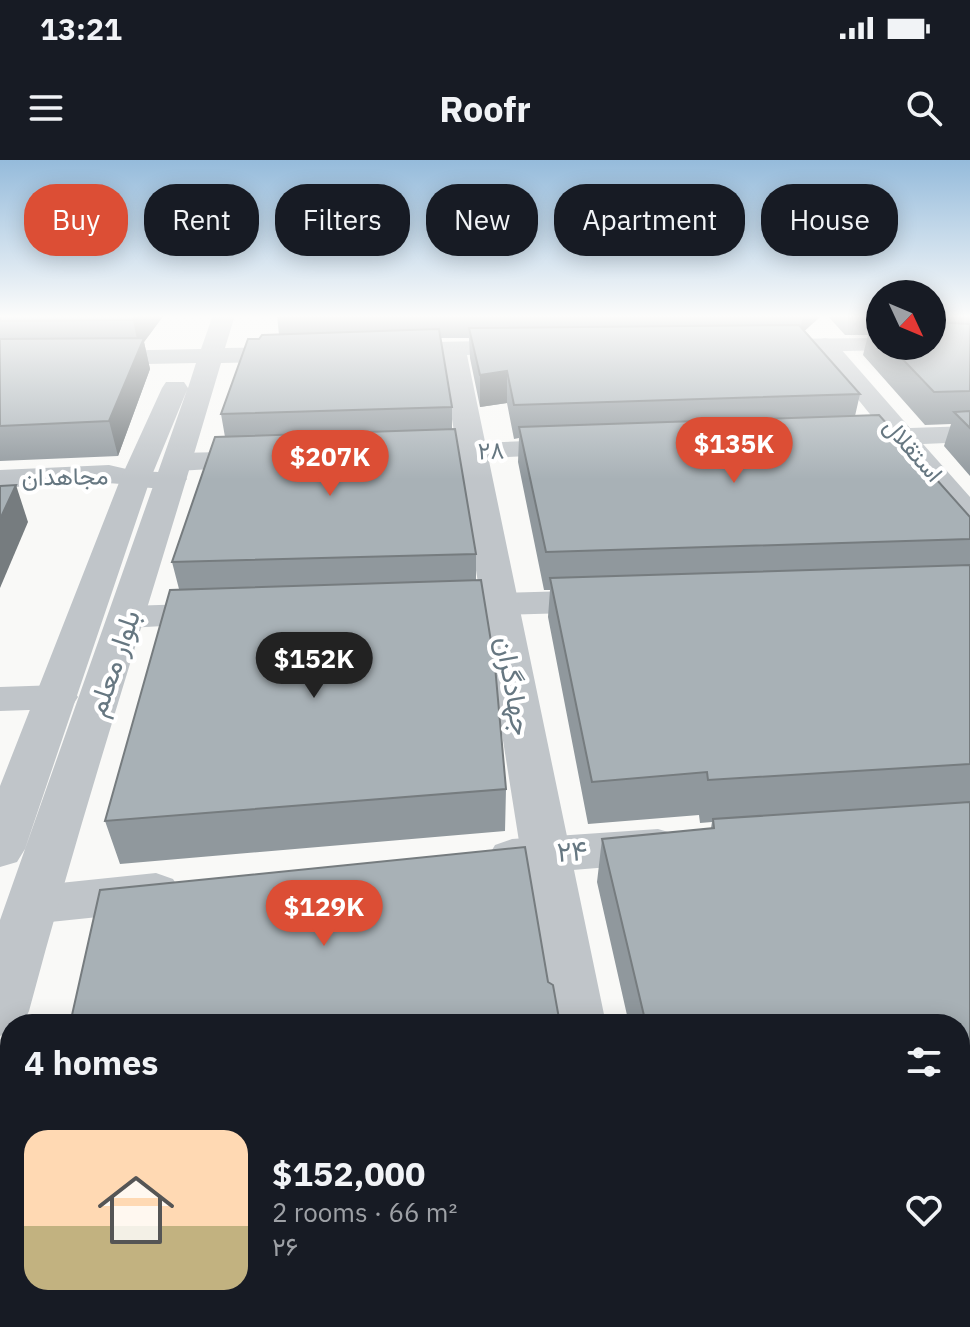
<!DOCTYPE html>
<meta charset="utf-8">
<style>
body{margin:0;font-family:"IBM Plex Sans",Vazirmatn,sans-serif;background:#242831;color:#f1f3f6;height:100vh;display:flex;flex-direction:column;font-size:30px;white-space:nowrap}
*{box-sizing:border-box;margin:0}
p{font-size:26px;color:#9ea1a6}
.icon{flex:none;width:44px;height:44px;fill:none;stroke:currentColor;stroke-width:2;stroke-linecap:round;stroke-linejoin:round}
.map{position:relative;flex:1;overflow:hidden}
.side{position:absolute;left:0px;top:854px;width:970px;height:314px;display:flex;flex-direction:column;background:#171b24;border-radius:32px 32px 0 0;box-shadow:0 4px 20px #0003}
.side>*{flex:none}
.banner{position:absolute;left:24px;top:24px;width:922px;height:72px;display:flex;gap:16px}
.needle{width:52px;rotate:134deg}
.controls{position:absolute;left:866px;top:120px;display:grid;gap:16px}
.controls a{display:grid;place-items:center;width:80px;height:80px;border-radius:50%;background:#171b24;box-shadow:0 4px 20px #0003;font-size:40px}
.price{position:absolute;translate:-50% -68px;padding:0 18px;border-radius:28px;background:#dc4e35;color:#fff;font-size:26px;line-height:52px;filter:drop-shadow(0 2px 4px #0008)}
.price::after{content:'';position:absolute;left:50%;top:48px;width:24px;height:18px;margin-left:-12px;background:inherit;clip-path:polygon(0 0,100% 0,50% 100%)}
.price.selected{background:#222;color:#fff}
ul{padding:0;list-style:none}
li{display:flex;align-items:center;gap:24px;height:200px;padding:0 24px}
li span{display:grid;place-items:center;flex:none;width:224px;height:160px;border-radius:24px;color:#555}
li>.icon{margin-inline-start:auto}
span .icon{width:96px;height:96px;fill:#fffc;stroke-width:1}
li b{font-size:34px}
h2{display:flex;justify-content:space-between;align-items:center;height:96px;padding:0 24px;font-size:34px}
.pill{padding:0 28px;border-radius:32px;background:#171b24;box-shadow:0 4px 20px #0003;font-size:28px;line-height:72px}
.pill.selected{background:#dc4e35;color:#fff}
.status{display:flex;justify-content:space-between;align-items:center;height:56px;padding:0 40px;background:#171b24;direction:ltr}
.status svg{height:22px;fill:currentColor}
header{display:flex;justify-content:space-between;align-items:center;height:104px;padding:0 24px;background:#171b24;font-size:36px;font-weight:700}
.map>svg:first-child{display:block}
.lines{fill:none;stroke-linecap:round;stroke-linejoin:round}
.minor{fill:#c0c5c9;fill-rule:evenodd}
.tertiary{fill:#c0c5c9;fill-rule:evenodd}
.wall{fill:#90989d}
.shaded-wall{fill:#767c7f}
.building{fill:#a8b1b6;stroke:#767c7f;stroke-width:2}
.labels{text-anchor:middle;stroke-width:8;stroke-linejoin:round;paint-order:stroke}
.far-street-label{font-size:24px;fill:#667781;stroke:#fff}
.street-label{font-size:28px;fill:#667781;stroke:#fff}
</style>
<div class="status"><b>13:21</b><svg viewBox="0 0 49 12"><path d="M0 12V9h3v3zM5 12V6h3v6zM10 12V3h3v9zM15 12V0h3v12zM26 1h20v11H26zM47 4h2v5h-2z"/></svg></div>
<header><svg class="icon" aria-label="menu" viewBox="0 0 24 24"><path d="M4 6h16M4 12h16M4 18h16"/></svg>Roofr<svg class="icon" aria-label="search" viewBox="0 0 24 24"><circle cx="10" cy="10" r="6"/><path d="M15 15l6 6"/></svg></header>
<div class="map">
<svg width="970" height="1167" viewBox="0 0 970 1167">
<rect width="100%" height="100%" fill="#f9f9f7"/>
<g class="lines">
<g class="minor">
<path d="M825,178l8,2 77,88 60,-2v16l-47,2 47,53v28l-11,-2 -64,-79h-66l-4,-6 4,-6 53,-3 -68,-84 3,-5z"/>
<path d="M577,279l10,2 4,6 -4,6 -155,8 -10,-2 -4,-6 4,-6 10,-2z"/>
<path d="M265,291l10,2 4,6 -4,6 -97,6 -10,-3 -4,-6 4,-6 10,-3z"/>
<path d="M109,305l26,6 47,2 5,6 -5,6c-30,8 -46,-1 -75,-2 -35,-2 -72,3 -107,5v-18z"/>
<path d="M605,430l12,4 6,7 -6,7 -12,4 -142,4 -12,-4 -6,-7 6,-7 12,-4z"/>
<path d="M221,443l13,3 5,8 -5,8 -106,6 -13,-3 -5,-8 5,-8 13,-3z"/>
<path d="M58,525l14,3 6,9 -6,9 -14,3 -58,2v-24z"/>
<path d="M658,669l17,5 6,12 -6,12 -17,5 -146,12 -17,-6 -7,-12 7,-12 17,-6z"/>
<path d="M156,713l17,6 8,13 -8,13 -17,6 -125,13 -18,-5 -7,-14 7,-14 18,-5z"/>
<rect x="960" y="1053" width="10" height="66"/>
<path d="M0,1118h10v40h33l-4,9h-39z"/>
</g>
<g class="tertiary">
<path d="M213,155h22l-10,33 76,-1 9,2 3,5 -3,5 -9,2 -80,2c-63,216 -134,430 -192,648l-6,13h-13v8l-10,4v-116l187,-530 -37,90 -125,369 -8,13 -17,5v-81l120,-306 42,-92 4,-6h18l4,6 8,-25 -196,4v-14l201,-4z"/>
<path d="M880,178v8h11l-3,4 -130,3 -8,-2 -4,-5 4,-5 8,-2z"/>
<path d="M529,180l8,2 4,5 -4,5 -70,3 139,669h-58l-106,-668 -60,1 -8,-2 -4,-5 4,-5 8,-2z"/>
<path d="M598,1158h74l2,9h-74z"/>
</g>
</g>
<g class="wall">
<path d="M0,155h164l-20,27 6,27 -32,87 -118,5z"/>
<path d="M277,155h545l-18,16 56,63 -5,22 115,101v662l-10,1v-156h-331l-32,-142 5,-43 109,-11 1,-6 -12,1 -1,-8 -111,9 -40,-207 2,-27h-6l-26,-128 1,-24 -5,1 -7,-36 -27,4 -10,-49 -1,-20h-29l12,69v22l24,125v26l30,209 -1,42 -385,33 -15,-43 74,-232 -7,-27 53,-125 -4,-23 38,-75 20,-4z"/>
<path d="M827,155h53v31h52v-31h38v161l-26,-30 7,-22 -26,1 -62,-70 5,-20h-23z"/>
<path d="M688,1158h272l10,9h-285z"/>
</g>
<g class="shaded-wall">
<path d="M136,155h28l-20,27 6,27 -32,87 -9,-35 30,-72 -6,-29z"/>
<path d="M803,155h19l-23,21z"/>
<path d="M932,155h5l-5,19z"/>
<path d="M507,211v32l-27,4v-32z"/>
<path d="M16,325l12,37 -28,66v-69z"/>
</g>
<g class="building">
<path d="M0,155h136l-3,5 -133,1z"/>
<path d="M932,162l38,2v67l-36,1 -44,-46h42z"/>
<path d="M799,165l61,69 -346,11 -7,-34 -27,4 -11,-47z"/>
<path d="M870,165h10v10z"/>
<path d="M439,169l13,78 -231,7 27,-75h11l3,-4z"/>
<path d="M144,178l-35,83 -109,5v-87z"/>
<path d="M970,251v17l-16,-16z"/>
<path d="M879,255l91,102v22l-424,13 -27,-125z"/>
<path d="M455,269l21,125 -304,8 43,-125z"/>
<path d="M16,325l-16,34v-33z"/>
<path d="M970,405v199l-262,16 -1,-8 -115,10 -42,-204z"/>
<path d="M481,420l14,86 11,123 -401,32 65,-231z"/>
<path d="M970,642v340l-10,1v-119h-314l-44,-185 112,-11 -1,-9z"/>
<path d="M525,687l23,135 5,3 7,39h-490l30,-134z"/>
<path d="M970,1109v58h-274l-2,-9h266v-48z"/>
<path d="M542,1158h53l2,9h-188z"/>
</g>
<linearGradient id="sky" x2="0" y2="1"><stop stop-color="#95bbdb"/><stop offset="0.49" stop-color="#fcfcfb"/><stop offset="1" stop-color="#fcfcfb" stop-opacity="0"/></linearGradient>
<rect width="970" height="319" fill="url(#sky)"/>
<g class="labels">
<g class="far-street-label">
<text transform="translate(913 290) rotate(49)" y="8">استقلال</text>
<text transform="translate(491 291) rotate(-2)" y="8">۲۸</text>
<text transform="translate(65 317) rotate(-1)" y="8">مجاهدان</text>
</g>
<g class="street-label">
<text transform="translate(113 503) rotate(-71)" y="10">بلوار معلم</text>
<text transform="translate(514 526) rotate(80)" y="10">جهادگران</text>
<text transform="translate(572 691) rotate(-4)" y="10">۲۴</text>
</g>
</g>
</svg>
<div class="controls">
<a><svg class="needle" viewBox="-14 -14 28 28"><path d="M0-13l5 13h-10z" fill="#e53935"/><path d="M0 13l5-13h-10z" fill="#9ea1a6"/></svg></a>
</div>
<b class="price" style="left:734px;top:325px">$135K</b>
<b class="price" style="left:330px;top:338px">$207K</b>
<b class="price selected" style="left:314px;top:540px">$152K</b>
<b class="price" style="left:324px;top:788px">$129K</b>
<div class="banner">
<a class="pill selected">Buy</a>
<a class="pill">Rent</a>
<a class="pill">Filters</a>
<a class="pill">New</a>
<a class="pill">Apartment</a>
<a class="pill">House</a>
</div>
<section class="side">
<h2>4 homes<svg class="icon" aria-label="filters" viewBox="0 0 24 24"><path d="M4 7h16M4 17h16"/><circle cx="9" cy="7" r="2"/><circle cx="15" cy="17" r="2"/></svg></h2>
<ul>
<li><span style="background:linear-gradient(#ffd9b3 60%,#c2b280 0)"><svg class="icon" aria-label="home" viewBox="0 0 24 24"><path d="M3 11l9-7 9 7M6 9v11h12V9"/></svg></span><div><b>$152,000</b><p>2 rooms · 66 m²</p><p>۲۶</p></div><svg class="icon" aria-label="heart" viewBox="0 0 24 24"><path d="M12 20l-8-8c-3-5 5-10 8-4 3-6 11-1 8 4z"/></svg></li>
</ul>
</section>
</div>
